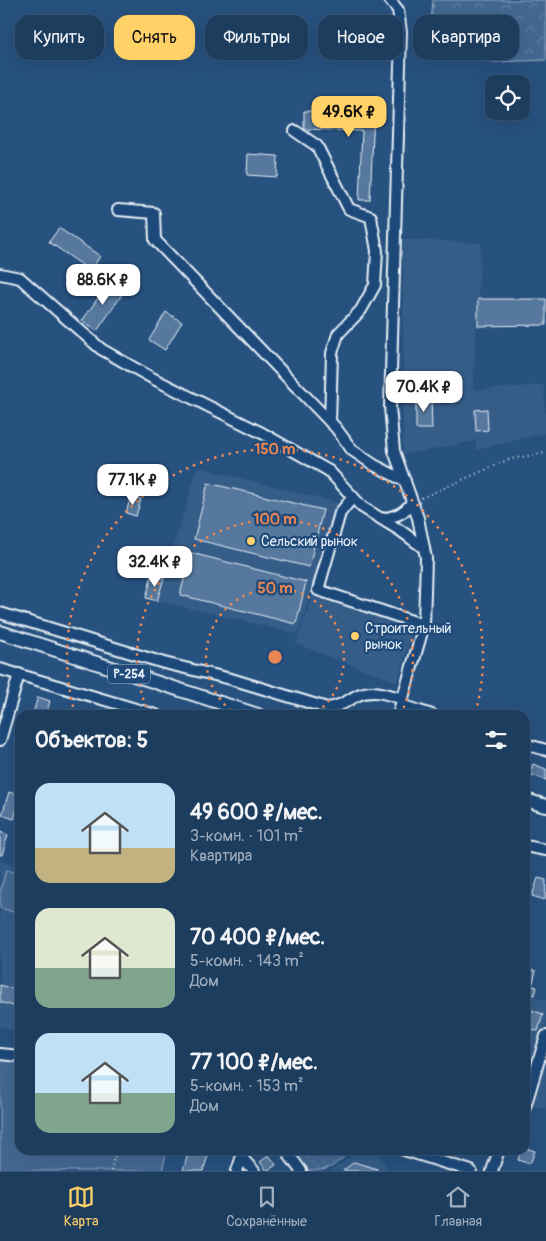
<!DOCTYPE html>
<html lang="ru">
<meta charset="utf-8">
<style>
body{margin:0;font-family:Pangolin,sans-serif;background:#2a4868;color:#f1f3f6;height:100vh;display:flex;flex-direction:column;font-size:19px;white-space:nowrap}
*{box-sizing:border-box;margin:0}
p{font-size:16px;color:#a0aebd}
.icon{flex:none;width:28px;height:28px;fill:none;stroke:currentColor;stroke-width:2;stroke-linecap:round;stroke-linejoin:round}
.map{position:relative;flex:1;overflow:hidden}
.sheet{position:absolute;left:15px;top:710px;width:515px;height:445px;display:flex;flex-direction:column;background:#1d3d5f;border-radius:15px;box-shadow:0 5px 20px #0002,0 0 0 1px #3b5674}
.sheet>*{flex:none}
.banner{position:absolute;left:15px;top:15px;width:516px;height:45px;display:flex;gap:10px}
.buttons{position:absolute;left:485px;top:75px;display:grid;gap:10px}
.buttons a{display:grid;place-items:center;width:45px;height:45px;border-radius:10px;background:#1d3d5f;box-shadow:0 5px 20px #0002,0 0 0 1px #3b5674;font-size:25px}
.price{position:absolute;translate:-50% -42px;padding:0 11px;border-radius:10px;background:#fff;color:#222;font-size:16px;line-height:32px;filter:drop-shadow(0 1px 2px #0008)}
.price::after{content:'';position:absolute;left:50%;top:30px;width:15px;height:11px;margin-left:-8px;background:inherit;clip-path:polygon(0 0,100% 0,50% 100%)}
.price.current{background:#ffd166;color:#111}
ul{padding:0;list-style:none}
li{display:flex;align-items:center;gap:15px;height:125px;padding:0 20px}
li span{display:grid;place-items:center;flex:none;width:140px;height:100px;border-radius:15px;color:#555}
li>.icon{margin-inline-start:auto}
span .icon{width:60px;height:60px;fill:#fffc;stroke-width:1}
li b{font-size:21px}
h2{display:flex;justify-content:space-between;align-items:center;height:60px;padding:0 20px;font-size:21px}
.chip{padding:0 18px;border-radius:15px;background:#1d3d5f;box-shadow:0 5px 20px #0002,0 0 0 1px #3b5674;font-size:18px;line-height:45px}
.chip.current{background:#ffd166;color:#111}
.dock{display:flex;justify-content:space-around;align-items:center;height:70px;border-top:1px solid #3b5674;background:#1d3d5f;font-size:14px;color:#a0aebd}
.dock a{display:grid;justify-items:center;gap:2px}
.dock .current{color:#ffd166}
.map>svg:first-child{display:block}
.built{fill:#355d88}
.forest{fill:url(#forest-crowns);stroke:#96acc4}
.park{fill:url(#park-dots);stroke:#96acc4}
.pitch{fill:#436891;stroke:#96acc4}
.building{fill:#57789d;stroke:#e8f1f8}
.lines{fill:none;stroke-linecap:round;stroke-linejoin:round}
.minor-casing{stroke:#e8f1f8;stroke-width:14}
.major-casing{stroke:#e8f1f8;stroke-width:16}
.path{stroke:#e8f1f8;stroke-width:2;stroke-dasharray:1 4;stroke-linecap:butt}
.minor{stroke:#1f4a7a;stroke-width:10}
.major{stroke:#1f4a7a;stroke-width:12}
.ring{fill:none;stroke:#e88753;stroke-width:2.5;stroke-dasharray:2.5 5}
.poi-dot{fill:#ffd166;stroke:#1f4a7a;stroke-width:2}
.labels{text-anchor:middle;stroke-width:4.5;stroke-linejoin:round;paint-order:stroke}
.shield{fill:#1f4a7a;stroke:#acbfd2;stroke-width:1}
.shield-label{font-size:12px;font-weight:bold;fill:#e8f1f8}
.poi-label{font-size:14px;fill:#e8f1f8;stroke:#1f4a7a;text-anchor:start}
.centre{fill:#e88753;stroke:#1f4a7a;stroke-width:2.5}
.ring-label{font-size:15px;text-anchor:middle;font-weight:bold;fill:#e88753;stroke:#1f4a7a;stroke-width:4.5;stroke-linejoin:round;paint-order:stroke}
</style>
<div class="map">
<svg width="546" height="1171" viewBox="0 0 546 1171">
<defs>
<pattern id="forest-crowns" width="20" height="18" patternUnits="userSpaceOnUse" patternTransform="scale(1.25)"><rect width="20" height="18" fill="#436891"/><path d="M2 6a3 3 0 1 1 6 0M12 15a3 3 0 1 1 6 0" fill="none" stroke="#5e7ea1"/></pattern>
<pattern id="park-dots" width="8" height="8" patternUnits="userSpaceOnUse" patternTransform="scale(1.25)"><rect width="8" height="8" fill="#436891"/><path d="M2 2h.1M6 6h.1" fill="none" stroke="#5e7ea1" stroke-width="1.8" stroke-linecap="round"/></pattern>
</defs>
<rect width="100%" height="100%" fill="#27517f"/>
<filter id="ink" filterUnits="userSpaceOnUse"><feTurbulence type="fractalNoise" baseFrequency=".02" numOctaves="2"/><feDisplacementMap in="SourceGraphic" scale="10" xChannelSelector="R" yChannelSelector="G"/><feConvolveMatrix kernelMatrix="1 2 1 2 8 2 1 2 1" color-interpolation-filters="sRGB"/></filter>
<g filter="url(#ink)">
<g class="built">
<path d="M403,239l78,4 -8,147 71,-5 2,48 -70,17v-9l-73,14z"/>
<path d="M198,467l141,36 -41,131 -141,-33z"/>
<path d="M314,592l100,35 -17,55 -101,-38z"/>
<path d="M0,861l20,6v165l-20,-5z"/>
<path d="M525,994l21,6v109l-13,-3 -4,14 -4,-1z"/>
<path d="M359,1151l22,5 6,15h-57z"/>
</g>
<path class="forest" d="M433,0h113v60l-50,2 -68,-8z"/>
<path class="park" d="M293,1150h59c-19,16 -20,21 -46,21l-12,-16z"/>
<g class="pitch">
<path d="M6,870l14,4v40l-20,-6v-15z"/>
<path d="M0,1059l20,3v88h147l-5,21h-162z"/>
</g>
<g class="building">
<path d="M304,111l70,3 -4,86h-11l3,-69 -57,-2 -1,-1z"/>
<path d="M248,154l30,2 -1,21 -30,-2z"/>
<path d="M59,228l41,28 -9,15 -42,-29z"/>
<path d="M109,282l15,10 -27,39 -15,-10z"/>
<path d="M478,299h68v26l-68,1z"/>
<path d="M166,312l16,10 -17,28 -16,-10z"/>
<path d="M416,396h15l1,33h-16z"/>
<path d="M487,409l1,21 -12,1 -1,-21z"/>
<path d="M208,483l115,27 -14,57 -115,-28z"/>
<path d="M131,496l10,3 -5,17 -10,-3z"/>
<path d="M191,553l115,29 -10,42 -116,-29z"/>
<path d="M152,574l12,4 -7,23 -11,-3z"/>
<path d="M38,697l12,4 -4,14 -13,-2z"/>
<path d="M533,764l13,5v11l-17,-6z"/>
<path d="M9,792l11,3v5l-6,19 -12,-4z"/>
<path d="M0,832l8,3 -6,20h-2z"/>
<path d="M538,878l8,2 -1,20 -13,-4z"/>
<path d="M525,968l11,3 -4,15 5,1 -2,8 -5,-1 -3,10 -2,-1z"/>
<path d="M0,985l20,6v17l-20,-6z"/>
<path d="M525,1008l18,6 -5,17 -13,-4z"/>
<path d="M525,1148l10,3 -5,13 -12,-4 3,-10h4z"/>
<path d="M189,1150h21l-7,21h-20z"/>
<path d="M269,1155l7,10 -9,6 -7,-9z"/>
<path d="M354,1162l23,7v2h-34z"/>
</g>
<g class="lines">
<defs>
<g id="minor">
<path d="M390,0l8,10 3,22 -11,375 4,44 24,67 8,40 -2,67 -26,90"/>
<path d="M295,131l22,15 32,63 22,8 6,34 -2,34 -14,25 -23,24 -6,19 -2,69"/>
<path d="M118,210l36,3 1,27 181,188 16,22 22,15 31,16"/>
<path d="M0,274l20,4 81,71 51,29 110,55 67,38 33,36 39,24 23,17"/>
<path d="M353,497l-13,16 -22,77 106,35"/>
<path d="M382,519c14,-3 22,-5 30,-17"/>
<path d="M0,613l164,50 67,16 96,29c11,-1 19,-6 29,-12 16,-8 31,-2 47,3"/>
<path d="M0,669l156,46"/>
<path d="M401,705l31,10"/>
<path d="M0,740l19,-66"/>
<path d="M525,744l21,6"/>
<path d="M525,846l21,4"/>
<path d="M0,1054l20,2"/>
<path d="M525,1107l21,-71"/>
<path d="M288,1150l2,6 11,15"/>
<path d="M404,1150l67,21"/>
<path d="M242,1158l12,13"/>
<path d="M237,1171l7,-21"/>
<path d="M492,1171l7,-21"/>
</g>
<g id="major">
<path d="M0,632l258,83"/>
<path d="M525,800l21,6"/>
</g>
</defs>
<use href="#minor" class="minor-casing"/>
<use href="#major" class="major-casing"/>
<g class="path">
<path d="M421,498l89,-39 36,-6"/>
<path d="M111,1171l5,-21"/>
</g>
<use href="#minor" class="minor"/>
<use href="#major" class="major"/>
</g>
</g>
<g class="ring">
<path d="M237 715A69 69 0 1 1 313 715"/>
<path d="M149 714A138 138 0 1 1 401 714"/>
<path d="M75 714A208 208 0 1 1 475 714"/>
</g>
<g class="poi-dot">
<circle cx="251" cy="541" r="5"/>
<circle cx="355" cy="636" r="5"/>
</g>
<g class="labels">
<rect class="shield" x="108" y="664.5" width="42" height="19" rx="4"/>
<g class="shield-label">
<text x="129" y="678">Р-254</text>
</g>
<g class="poi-label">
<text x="261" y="546">Сельский рынок</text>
<text x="365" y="633">Строительный<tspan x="365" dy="16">рынок</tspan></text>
</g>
</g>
<circle cx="275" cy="657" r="8" class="centre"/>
<g class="ring-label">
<text x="275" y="454">150 m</text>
<text x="275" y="524">100 m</text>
<text x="275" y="593">50 m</text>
</g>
</svg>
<div class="buttons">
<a><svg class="icon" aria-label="locate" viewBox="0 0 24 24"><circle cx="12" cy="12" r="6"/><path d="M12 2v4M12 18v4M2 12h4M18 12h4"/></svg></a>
</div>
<b class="price current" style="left:349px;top:138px">49.6K ₽</b>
<b class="price" style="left:103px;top:306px">88.6K ₽</b>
<b class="price" style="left:424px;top:413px">70.4K ₽</b>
<b class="price" style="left:133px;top:506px">77.1K ₽</b>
<b class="price" style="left:155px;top:588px">32.4K ₽</b>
<div class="banner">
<a class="chip">Купить</a>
<a class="chip current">Снять</a>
<a class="chip">Фильтры</a>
<a class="chip">Новое</a>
<a class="chip">Квартира</a>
</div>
<section class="sheet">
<h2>Объектов: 5<svg class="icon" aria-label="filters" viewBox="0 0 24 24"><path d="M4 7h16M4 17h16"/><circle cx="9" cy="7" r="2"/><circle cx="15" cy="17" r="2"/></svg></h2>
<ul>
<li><span style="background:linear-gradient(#bfe0f5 65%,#c2b280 0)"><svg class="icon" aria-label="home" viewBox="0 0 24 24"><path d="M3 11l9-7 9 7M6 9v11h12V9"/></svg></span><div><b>49 600 ₽/мес.</b><p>3-комн. · 101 m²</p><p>Квартира</p></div></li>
<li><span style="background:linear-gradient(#dfe7d0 60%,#7fa58c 0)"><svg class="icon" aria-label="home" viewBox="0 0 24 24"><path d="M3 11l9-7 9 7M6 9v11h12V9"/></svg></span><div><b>70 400 ₽/мес.</b><p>5-комн. · 143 m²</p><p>Дом</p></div></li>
<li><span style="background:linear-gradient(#bfe0f5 60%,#7fa58c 0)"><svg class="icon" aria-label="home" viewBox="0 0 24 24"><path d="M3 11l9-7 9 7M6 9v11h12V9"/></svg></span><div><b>77 100 ₽/мес.</b><p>5-комн. · 153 m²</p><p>Дом</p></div></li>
</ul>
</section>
</div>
<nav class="dock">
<a class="current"><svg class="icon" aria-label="map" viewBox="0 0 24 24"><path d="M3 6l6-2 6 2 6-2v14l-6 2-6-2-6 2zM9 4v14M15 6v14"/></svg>Карта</a>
<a><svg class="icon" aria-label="saved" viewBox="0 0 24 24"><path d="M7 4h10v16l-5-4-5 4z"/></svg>Сохранённые</a>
<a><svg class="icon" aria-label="home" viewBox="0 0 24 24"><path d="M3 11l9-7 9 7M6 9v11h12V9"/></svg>Главная</a>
</nav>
